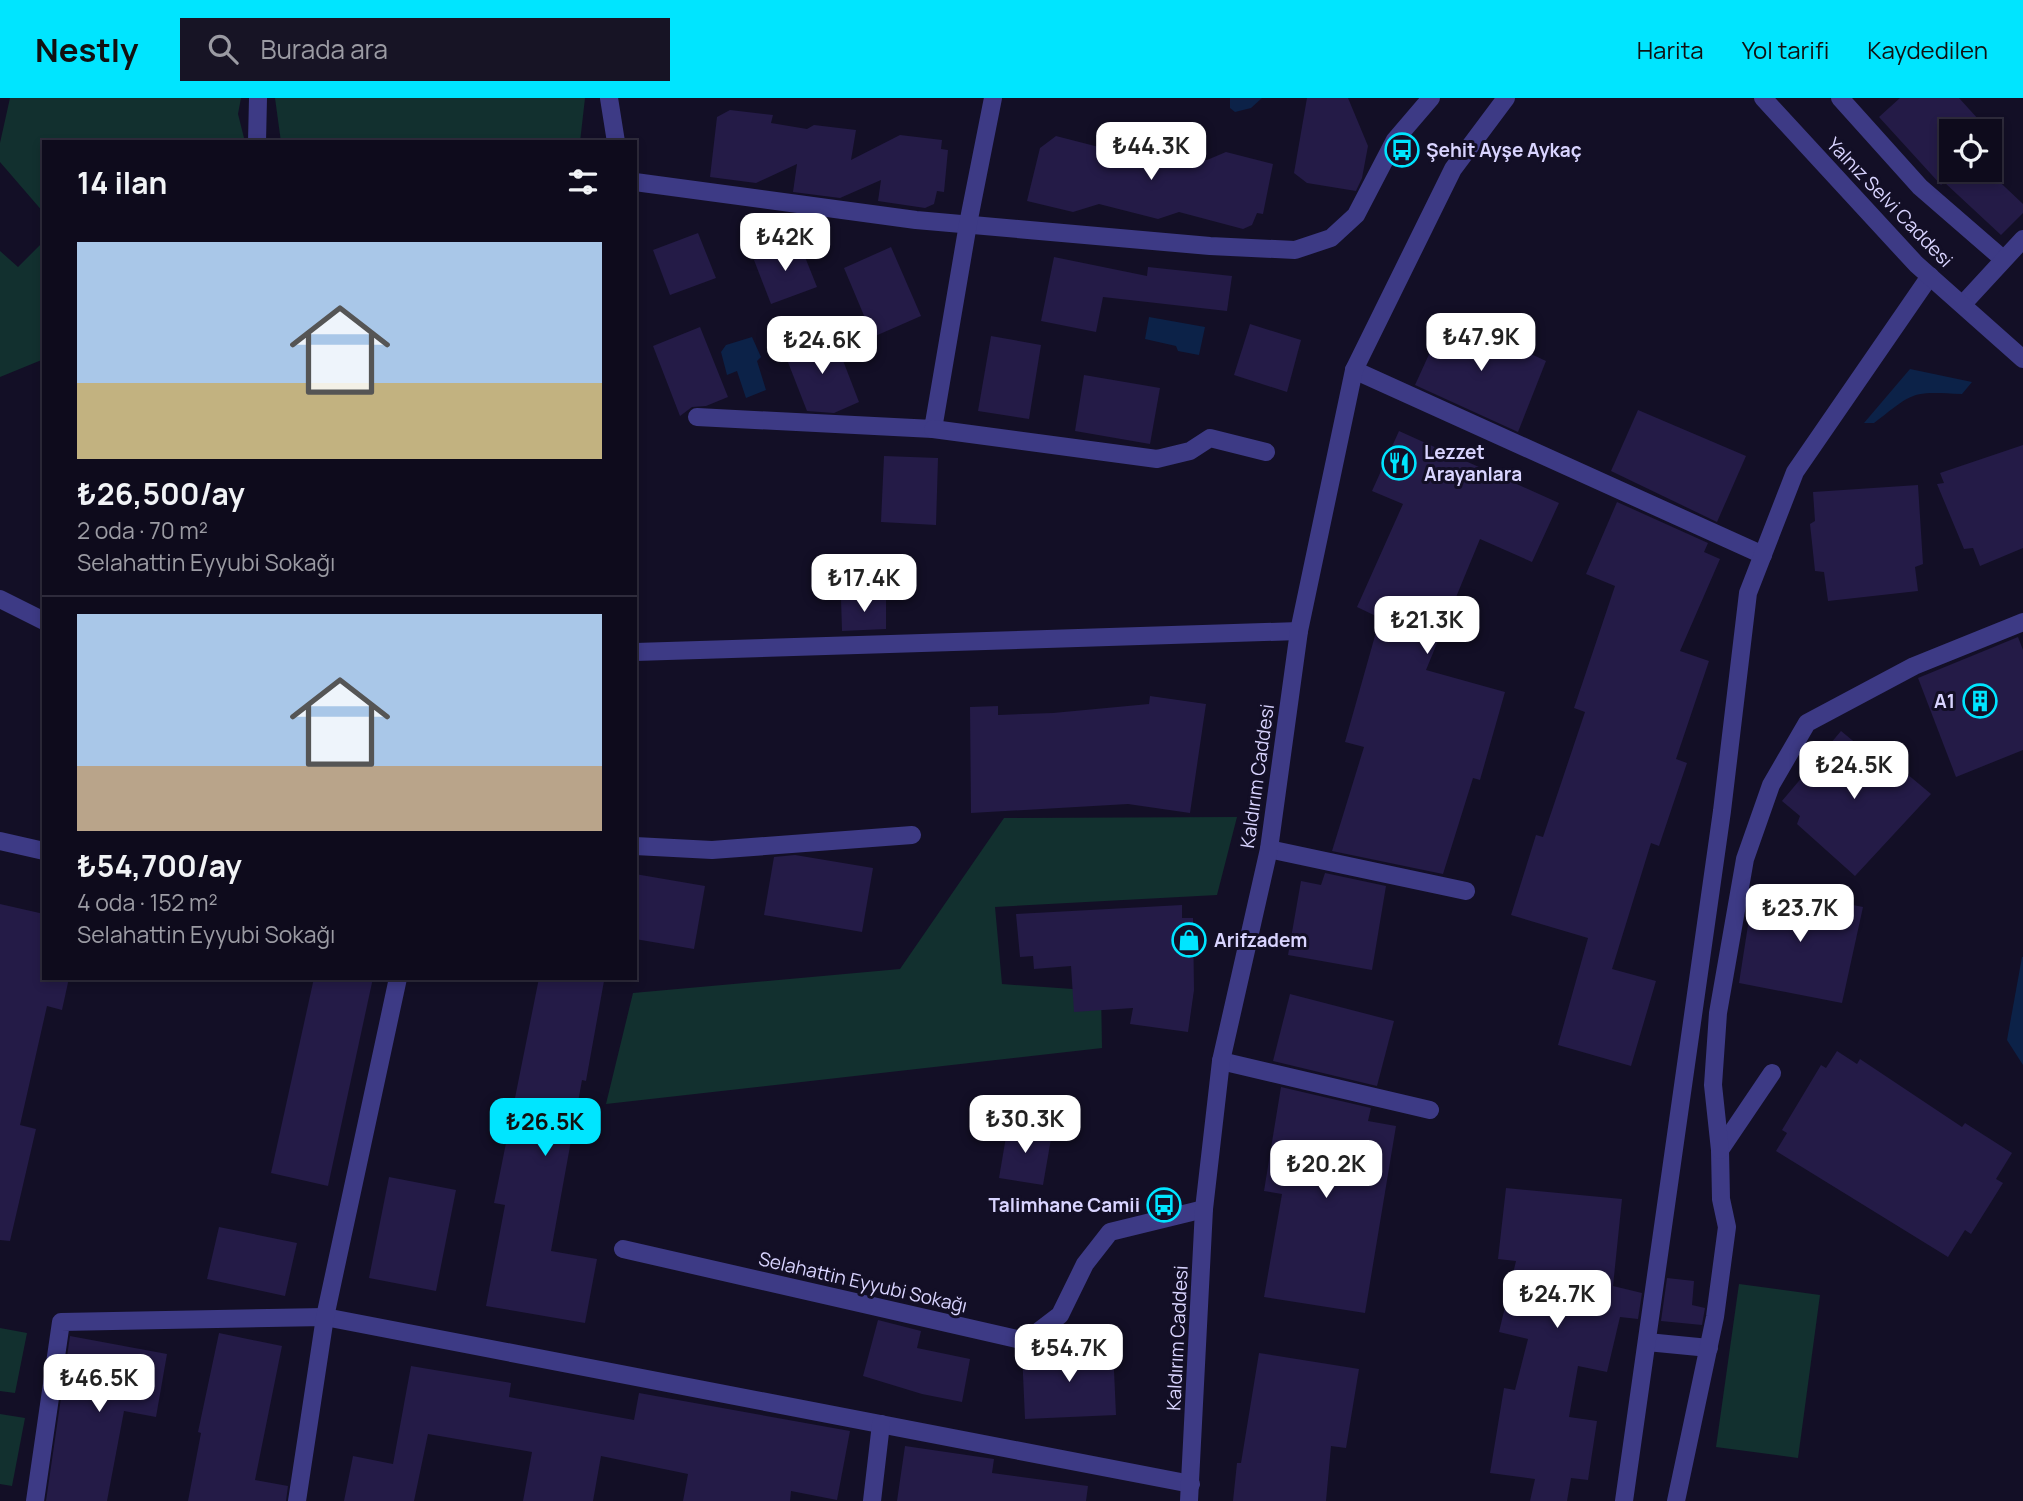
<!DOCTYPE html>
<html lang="tr">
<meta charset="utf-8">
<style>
body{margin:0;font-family:Manrope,sans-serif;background:#171425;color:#f1f3f6;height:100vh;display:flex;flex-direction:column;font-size:26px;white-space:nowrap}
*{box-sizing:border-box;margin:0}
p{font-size:23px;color:#9b9ba3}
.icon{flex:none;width:38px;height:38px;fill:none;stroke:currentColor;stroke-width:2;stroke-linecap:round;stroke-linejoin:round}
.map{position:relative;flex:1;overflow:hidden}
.side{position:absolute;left:42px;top:42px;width:595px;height:840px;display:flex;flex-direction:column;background:#0e0b1c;border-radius:0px;box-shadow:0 4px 10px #0003,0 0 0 2px #2e2b3b}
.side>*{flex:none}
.controls{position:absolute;left:1939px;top:21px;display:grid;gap:14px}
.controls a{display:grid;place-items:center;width:63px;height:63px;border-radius:0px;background:#0e0b1c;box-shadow:0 4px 10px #0003,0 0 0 2px #2e2b3b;font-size:35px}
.price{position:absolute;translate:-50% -60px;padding:0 16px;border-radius:14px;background:#fff;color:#222;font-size:23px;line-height:46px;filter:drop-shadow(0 2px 4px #0008)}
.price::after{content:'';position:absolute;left:50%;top:42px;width:21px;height:16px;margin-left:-10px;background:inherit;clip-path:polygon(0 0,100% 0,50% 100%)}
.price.current{background:#00e5ff;color:#111}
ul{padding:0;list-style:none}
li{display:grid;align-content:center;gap:14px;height:371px;padding:0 35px}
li+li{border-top:2px solid #2e2b3b}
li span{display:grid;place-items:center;height:217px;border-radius:0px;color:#555}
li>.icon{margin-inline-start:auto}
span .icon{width:126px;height:126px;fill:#fffc;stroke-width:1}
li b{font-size:30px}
h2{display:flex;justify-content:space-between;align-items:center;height:84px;padding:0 35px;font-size:30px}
header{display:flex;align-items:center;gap:42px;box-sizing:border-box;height:98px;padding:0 35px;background:#00e5ff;color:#111}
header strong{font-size:33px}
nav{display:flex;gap:38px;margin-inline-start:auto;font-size:24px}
.search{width:490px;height:63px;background:#171425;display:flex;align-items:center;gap:18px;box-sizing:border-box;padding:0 24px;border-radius:0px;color:#9b9ba3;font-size:26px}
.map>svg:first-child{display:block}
.green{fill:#12302f}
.water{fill:#0c2248}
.building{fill:#241b47}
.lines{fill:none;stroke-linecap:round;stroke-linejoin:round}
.service{stroke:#3d3a85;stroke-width:18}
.minor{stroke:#3d3a85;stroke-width:18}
.tertiary{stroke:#3d3a85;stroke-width:18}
.labels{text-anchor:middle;stroke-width:6;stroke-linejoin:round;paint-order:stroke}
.poi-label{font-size:19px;font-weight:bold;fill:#d9d4ff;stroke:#130f26;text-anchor:start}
.street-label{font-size:19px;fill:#d9d4ff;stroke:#130f26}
</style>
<header>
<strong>Nestly</strong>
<div class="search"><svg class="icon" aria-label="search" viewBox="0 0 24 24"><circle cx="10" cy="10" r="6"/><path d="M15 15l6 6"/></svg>Burada ara</div>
<nav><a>Harita</a><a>Yol tarifi</a><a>Kaydedilen</a></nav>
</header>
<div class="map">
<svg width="2023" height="1403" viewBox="0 0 2023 1403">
<rect width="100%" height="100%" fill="#130f26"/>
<g class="green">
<path d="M10,0h231l-3,16 7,28h-201v71l-44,-51v-19z"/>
<path d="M275,0h310l-5,44h-299z"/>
<path d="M44,143v118l-44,18v-126l18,16z"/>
<path d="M1237,719l-20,78 -222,12 7,77 99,7 1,57 -496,56 27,-111 267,-24 104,-151z"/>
<path d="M1739,1186l81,11 -22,163 -82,-11z"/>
<path d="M0,1230l27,5 -12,60 -15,-2z"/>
<path d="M0,1316l25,4 -13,68 -12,-2z"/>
</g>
<g class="water">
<path d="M1230,0h32l-11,10 -16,4 -5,-4z"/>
<path d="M1149,219l56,10 -6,28 -21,-4 -2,-5 -31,-7z"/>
<path d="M752,239l9,20 -4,4 9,29 -20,8 -9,-27 -10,4 -6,-23 5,-7z"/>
<path d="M1910,271l62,13 -10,12c-52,-3 -48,-2 -88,29h-10z"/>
<path d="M2022,859h1v108l-16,-25z"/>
</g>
<g class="building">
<path d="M1307,0h41l20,48 -6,32 -6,13 -49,-8 -13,-10z"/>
<path d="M1900,0h59l30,33h-38v39h36l36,34v9l-22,22 -57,-53 -3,3 -62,-68z"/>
<path d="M730,12l43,5 -2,8 36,6 7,-4 42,5 -5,30 49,-25 42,5 -1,9 7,1 -4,42 -7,-1 -3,13 -9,4 -47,-7 3,-21 -41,18 -47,-6 4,-28 -41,19 -46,-6 7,-60z"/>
<path d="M1056,38l70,18 6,-8 9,-3 66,17 19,-8 47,12 -10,50 -6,-1 -5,12 -9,4 -64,-17 -21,7 -59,-15 -26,8 -46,-11 13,-53z"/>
<path d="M698,135l18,45 -46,17 -17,-45z"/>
<path d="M799,144l18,45 -46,17 -17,-44z"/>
<path d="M891,149l30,69 -48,21 -29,-69z"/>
<path d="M1054,159l93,19 1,-9 84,9 -5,35 -124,-14 -7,35 -55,-11z"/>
<path d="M1447,217l99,46 -28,71 -103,-47z"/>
<path d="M1250,226l51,16 -14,52 -53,-17z"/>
<path d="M700,229l28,70 -22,9 -14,1 -12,9 -27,-70z"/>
<path d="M832,234l27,70 -25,11 -27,-2 -23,-59z"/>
<path d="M991,238l50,9 -12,74 -51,-8z"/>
<path d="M1084,277l76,13 -10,56 -75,-13z"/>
<path d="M1638,312l108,46 -29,66 -106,-51z"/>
<path d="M1399,333l160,72 -27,59 -52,-23 -54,131 79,22 -25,88 -7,-2 -30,96 -111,-23 32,-104 -19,-5 35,-124 -23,-11 46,-103 -31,-13z"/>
<path d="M2023,347v103l-43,18 -7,-18 -9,1 -27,-65 7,-1 -4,-10z"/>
<path d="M884,358l54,2 -2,67 -55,-3z"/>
<path d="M1918,387l5,79 -8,3 3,24 -90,10 -4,-29 -9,-1 -5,-47 5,-3 -2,-29z"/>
<path d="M1617,404l91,41 -4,9 16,7 -40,92 29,10 -33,98 11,4 -28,83 -8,-3 -39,126 44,12 -25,85 -73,-21 30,-107 -77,-23 25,-80 7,2 42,-125 -11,-4 41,-122 -29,-12z"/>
<path d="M886,499v32l-44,2 -1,-33z"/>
<path d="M2018,539l5,13v100l-67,27 -38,-99z"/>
<path d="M1150,598l56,8 -16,109 -62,-9 -157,9 -1,-106 28,-1v9l55,-2 96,-9z"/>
<path d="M1841,633l22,18 7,-6 61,51 -76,82 -58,-52 3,-8 -18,-15z"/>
<path d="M795,757l78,13 -11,64 -98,-17 10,-58z"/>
<path d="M1325,775l61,13 -14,84 -84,-15 13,-74 20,4z"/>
<path d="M635,776l70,12 -11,63 -59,-10z"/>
<path d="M1785,791l52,8 -4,4 30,6 -21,96 -103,-20 14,-90 28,4z"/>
<path d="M0,806l44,10v64h25l-7,32 -15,-4 -27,119 16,4 -26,112 -10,-1z"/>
<path d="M1182,807v13h11l1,72 -6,42 -58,-8 3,-16 -59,4 -3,-46 -37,3 -1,-13 -13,1 -4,-43z"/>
<path d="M314,880h59l-45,208 -57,-13z"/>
<path d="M539,880l65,3 -18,100 -4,-1 -31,171 46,8 -12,64 -99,-17 19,-101 -11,-2z"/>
<path d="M1290,896l104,27 -17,65 -104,-25z"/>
<path d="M1837,953l20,13 3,-5 102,68 3,-4 47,30 -16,26 7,4 -32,51 -6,-4 -17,27 -172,-106 11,-18 -5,-3 39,-65 5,3z"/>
<path d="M1281,989l90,21 -3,13 28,5 -31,187 -101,-16 18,-103 -18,-3z"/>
<path d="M1008,1027l44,8 -9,52 -44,-7z"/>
<path d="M389,1079l67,13 -20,101 -67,-13z"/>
<path d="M1506,1090l116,11 -9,87 29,7 -4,26 -18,-2 -13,55 -29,-6 -9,51 28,4 -9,59 -17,-2 -4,23h-37l5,-22 -45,-6 14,-85 11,2 13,-51 -29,-7 17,-71 -18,-2z"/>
<path d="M219,1129l78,16 -12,53 -78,-17z"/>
<path d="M1667,1180l27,3 -2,24 13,3 -3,17 -41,-4z"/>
<path d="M878,1222l43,11 -4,17 53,11 -8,43 -40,-8 -59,-18z"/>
<path d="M219,1235l63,13 -27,134 33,6 -2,15h-98l13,-68 -3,-1z"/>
<path d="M70,1238l97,18 -11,63 -32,-6 -17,90h-61z"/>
<path d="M1113,1250l3,67 -91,4 -3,-67z"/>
<path d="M1259,1255l100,16 -13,79 -15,-2 -5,55h-93l4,-38h4z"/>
<path d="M411,1268l100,17 -2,14 125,23 5,-27 211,38 -13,69 -46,-9 -1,10h-107l5,-27 -87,-18 -8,45h-70l9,-49 -104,-18 -14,67h-70l9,-45 40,8z"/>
<path d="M905,1348l89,13 -2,14 96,13 -2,15h-189z"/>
</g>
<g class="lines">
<g class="service">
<path d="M1647,1244l62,6"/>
<path d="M1676,1403l39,-184 12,-90 -6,-28 -1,-49 52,-77"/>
</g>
<g class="minor">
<path d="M609,0l7,44"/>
<path d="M1840,0l80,89 83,72"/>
<path d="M257,44l1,-44"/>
<path d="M635,84l281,38 294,26 85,4 36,-12 25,-23 39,-75 36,-42"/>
<path d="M1963,206l60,-65"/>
<path d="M1354,272l409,185"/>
<path d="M697,319l236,12 35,-205 25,-126"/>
<path d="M933,331l224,30 33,-8 20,-13 56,14"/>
<path d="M0,501l44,22"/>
<path d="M635,554l664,-21"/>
<path d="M0,743l44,10"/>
<path d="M635,748l77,4 200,-15"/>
<path d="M1269,751l197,42"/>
<path d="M1221,963l209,49"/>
<path d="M1720,1052l-7,-65 5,-72 27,-154 26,-74 36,-62 107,-57 109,-44"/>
<path d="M623,1151l403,92 34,-26 25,-51 25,-32 94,-23"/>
<path d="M35,1403l26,-179 264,-5 866,167"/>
<path d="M297,1403l28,-184 73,-339"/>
<path d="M872,1403l9,-77"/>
<path d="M1624,1403l98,-690 26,-218 47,-121 135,-196"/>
</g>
<g class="tertiary">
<path d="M1763,0l153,166 107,95"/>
<path d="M1189,1403l15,-292 17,-148 48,-212 30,-218 55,-261 99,-201 53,-71"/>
</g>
</g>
<defs>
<symbol id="bus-ring" viewBox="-11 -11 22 22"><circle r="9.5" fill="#130f26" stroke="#00e5ff" stroke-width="1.5"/><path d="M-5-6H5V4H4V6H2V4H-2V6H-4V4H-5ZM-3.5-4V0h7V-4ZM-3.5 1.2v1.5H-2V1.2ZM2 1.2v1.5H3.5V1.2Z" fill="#00e5ff"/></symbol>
<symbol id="restaurant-ring" viewBox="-11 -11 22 22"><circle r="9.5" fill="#130f26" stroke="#00e5ff" stroke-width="1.5"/><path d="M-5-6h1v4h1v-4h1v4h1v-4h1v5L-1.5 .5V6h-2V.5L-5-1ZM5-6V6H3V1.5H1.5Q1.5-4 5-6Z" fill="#00e5ff"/></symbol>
<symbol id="building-ring" viewBox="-11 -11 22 22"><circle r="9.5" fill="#130f26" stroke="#00e5ff" stroke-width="1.5"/><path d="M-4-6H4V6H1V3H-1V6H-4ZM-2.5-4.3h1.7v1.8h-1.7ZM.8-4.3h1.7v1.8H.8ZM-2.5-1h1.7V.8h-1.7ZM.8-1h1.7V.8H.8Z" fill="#00e5ff"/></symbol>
<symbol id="shop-ring" viewBox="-11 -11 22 22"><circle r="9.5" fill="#130f26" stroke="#00e5ff" stroke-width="1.5"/><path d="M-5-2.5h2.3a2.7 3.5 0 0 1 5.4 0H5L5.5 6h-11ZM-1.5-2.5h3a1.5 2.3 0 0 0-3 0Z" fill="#00e5ff"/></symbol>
</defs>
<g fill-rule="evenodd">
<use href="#bus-ring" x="1383" y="33" width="38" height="38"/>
<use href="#restaurant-ring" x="1380" y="346" width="38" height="38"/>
<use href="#building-ring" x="1961" y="584" width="38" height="38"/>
<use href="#shop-ring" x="1170" y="823" width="38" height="38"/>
<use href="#bus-ring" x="1145" y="1088" width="38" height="38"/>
</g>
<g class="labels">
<g class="poi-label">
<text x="1426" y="59">Şehit Ayşe Aykaç</text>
<text x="1424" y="361">Lezzet<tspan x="1424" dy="22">Arayanlara</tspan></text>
<text x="1955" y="610" text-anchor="end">A1</text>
<text x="1214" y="849">Arifzadem</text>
<text x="1140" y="1114" text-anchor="end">Talimhane Camii</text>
</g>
<g class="street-label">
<text transform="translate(1890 104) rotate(46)" y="7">Yalnız Selvi Caddesi</text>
<text transform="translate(1257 678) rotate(-82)" y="7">Kaldırım Caddesi</text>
<text transform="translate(863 1184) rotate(13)" y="7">Selahattin Eyyubi Sokağı</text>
<text transform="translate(1177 1240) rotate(-87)" y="7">Kaldırım Caddesi</text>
</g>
</g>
</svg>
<div class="controls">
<a><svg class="icon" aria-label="locate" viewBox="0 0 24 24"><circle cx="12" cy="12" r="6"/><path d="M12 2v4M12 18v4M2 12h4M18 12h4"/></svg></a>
</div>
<b class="price" style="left:1151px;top:84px">₺44.3K</b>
<b class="price" style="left:785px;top:175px">₺42K</b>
<b class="price" style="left:1481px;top:275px">₺47.9K</b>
<b class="price" style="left:822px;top:278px">₺24.6K</b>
<b class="price" style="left:864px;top:516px">₺17.4K</b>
<b class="price" style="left:1427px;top:558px">₺21.3K</b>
<b class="price" style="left:1854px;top:703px">₺24.5K</b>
<b class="price" style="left:1800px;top:846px">₺23.7K</b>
<b class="price" style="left:1025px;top:1057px">₺30.3K</b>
<b class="price current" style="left:545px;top:1060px">₺26.5K</b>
<b class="price" style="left:1326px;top:1102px">₺20.2K</b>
<b class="price" style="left:1557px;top:1232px">₺24.7K</b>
<b class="price" style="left:1069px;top:1286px">₺54.7K</b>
<b class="price" style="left:99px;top:1316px">₺46.5K</b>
<section class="side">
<h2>14 ilan<svg class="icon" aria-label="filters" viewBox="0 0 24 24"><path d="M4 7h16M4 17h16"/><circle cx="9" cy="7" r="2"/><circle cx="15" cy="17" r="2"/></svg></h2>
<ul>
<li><span style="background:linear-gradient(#a9c7e8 65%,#c2b280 0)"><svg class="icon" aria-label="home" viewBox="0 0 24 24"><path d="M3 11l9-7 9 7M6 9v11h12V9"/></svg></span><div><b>₺26,500/ay</b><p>2 oda · 70 m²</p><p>Selahattin Eyyubi Sokağı</p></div></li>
<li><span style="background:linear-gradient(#a9c7e8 70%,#b9a48a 0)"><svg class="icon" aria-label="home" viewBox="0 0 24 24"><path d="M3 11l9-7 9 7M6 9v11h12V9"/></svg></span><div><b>₺54,700/ay</b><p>4 oda · 152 m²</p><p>Selahattin Eyyubi Sokağı</p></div></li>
</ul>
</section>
</div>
